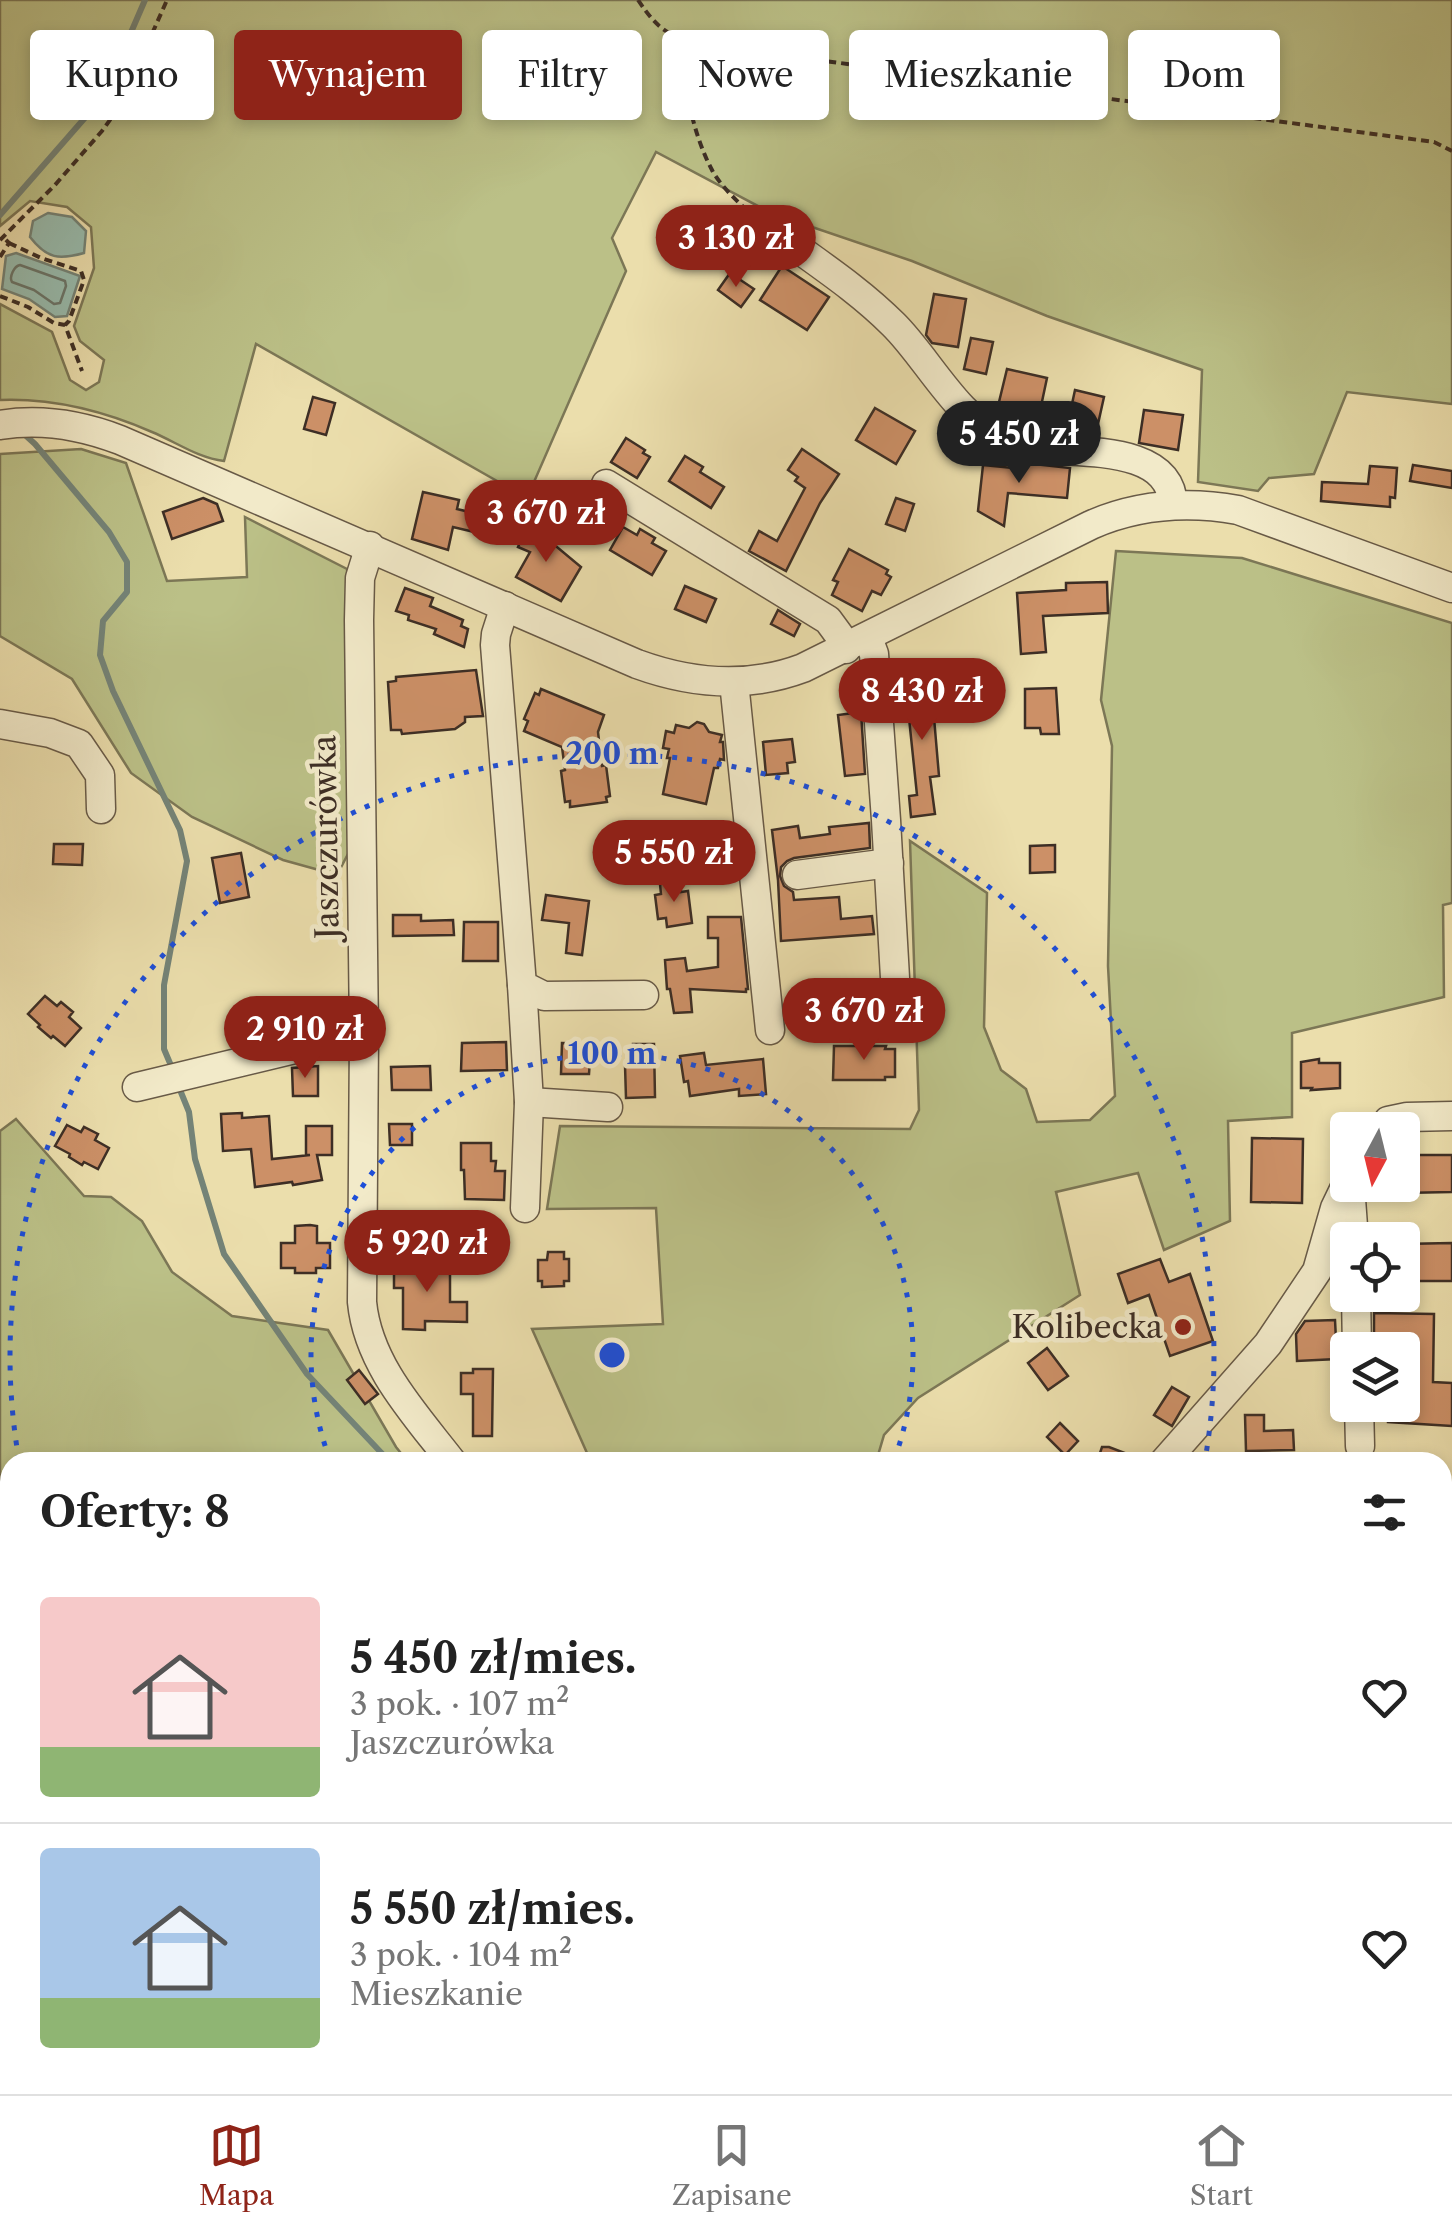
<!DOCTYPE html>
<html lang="pl">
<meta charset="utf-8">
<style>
body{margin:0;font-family:"Libre Caslon Text",serif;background:#f2f2f2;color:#222;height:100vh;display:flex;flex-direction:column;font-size:38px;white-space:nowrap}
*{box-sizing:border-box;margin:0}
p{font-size:32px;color:#767676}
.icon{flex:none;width:55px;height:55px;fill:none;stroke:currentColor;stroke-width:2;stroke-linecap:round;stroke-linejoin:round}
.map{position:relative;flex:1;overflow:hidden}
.panel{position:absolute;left:0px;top:1452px;width:1452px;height:642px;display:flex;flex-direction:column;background:#fff;border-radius:30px 30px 0 0;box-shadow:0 5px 15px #0003}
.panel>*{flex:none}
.top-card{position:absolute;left:30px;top:30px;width:1392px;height:90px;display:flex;gap:20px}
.needle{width:65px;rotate:187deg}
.tools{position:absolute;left:1330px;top:1112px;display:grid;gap:20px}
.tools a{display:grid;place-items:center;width:90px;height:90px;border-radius:10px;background:#fff;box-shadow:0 5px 15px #0003;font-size:50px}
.price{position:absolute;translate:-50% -85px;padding:0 22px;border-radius:35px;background:#8f2418;color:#fff;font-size:32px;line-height:65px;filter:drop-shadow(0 2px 5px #0008)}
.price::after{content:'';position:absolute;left:50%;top:60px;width:30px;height:22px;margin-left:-15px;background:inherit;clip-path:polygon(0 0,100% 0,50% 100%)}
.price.current{background:#222;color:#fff}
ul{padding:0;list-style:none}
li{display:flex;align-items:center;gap:30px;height:250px;padding:0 40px}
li+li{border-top:2px solid #e0e0e0}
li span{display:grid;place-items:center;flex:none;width:280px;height:200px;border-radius:10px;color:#555}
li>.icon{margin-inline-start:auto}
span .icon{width:120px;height:120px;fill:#fffc;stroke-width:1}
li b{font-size:42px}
h2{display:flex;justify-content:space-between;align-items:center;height:120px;padding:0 40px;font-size:42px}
.pill{padding:0 35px;border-radius:10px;background:#fff;box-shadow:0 5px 15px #0003;font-size:35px;line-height:90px}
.pill.current{background:#8f2418;color:#fff}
.menu{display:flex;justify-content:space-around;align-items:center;height:140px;border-top:2px solid #e0e0e0;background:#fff;font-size:28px;color:#767676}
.menu a{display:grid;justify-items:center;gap:5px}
.menu .current{color:#8f2418}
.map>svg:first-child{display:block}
.green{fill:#bbc087;stroke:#7c7756;stroke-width:2.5}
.water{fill:#98bcae;stroke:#748377;stroke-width:2.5}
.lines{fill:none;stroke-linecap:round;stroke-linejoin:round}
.shore{stroke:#6a756a;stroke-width:2.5}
.stream{stroke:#748377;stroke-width:6}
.canal{stroke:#98bcae;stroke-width:20}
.building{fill:#cc9067;stroke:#3d2e25;stroke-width:2.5}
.minor-casing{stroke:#685a47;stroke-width:31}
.path{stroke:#3d2e25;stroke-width:4;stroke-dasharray:8 5;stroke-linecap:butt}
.minor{stroke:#f2eac9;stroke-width:28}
.ring{fill:none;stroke:#1d4ed8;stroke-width:5;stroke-dasharray:5 10}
.poi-dot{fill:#8f2418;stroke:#f2eac9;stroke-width:4}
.labels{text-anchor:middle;stroke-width:9;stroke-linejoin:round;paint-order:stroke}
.street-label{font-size:32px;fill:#3d2e25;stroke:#f2eac9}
.poi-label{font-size:32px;fill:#3d2e25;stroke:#f2eac9;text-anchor:end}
.centre{fill:#1d4ed8;stroke:#f2eac9;stroke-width:5}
.ring-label{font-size:30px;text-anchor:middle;font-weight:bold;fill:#1d4ed8;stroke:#f2eac9;stroke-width:9;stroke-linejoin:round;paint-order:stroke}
</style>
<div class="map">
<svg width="1452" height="2094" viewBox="0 0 1452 2094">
<rect width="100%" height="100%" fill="#ebdeac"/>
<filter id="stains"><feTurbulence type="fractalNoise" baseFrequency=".002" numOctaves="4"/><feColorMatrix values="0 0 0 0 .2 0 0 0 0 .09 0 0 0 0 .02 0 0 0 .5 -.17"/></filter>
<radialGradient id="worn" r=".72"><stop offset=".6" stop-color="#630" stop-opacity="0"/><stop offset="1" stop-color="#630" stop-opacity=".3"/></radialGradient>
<g class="green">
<path d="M0,0h1452v404l-105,-12 -33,82 -45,4 -11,13 -60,-9 4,-112 -155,-54 -135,-55 -141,-48 -115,-61 -44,86 14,33 -99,227 -271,-154 -32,117c-26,-3 -48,-19 -72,-29 -48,-21 -99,-34 -152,-32v-96l52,28 18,48 16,10 13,-8 5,-22 -24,-19 -6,-15 20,-58 -3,-41 -24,-20 -37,-6 -30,25z"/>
<path d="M81,449l45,14 41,118 80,-4 -2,-60 102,52 4,59 -1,222 -13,25 -54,-15 -91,-43 -61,-44 -59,-94 -72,-43v-182z"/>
<path d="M1116,551l126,7 210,65v280l-9,2 1,92 -152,36v84l-64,4 2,100 -66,29 -26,-77 -82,19 24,103 -162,103 -34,37 -8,27h-285l-59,-133 131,-5 -7,-116 -109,1 13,-83 350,3 9,-19 -9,-269 77,52 -3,134 17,43 25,19 11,33 53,-2 25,-24 -7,-130 4,-220 -11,-46z"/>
<path d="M16,1119l68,77 27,1 31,24 30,51 60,44 96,14 68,117 12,15h-398v623h304l-1,9h-313v-963z"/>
<path d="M1442,1583l10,1v77l-9,20z"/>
<path d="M1442,1715l10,24v208l-10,-1z"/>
<path d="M1443,2047h9v47h-729l-11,-9h730z"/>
</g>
<g class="water">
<path d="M48,213l24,4 14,14 -2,22c-25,7 -37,6 -54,-16l3,-16z"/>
<path d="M16,253l64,23 -13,40 -12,1 -26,-18 -27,-10 4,-33z"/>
</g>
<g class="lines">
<path class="shore" d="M20,265l45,16 1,5 -6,17 -6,1 -20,-14 -22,-8c-3,-5 2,-16 8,-17z"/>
<g class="stream">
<path d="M0,215l90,-103 23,-38 32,-74"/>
<path d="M24,434l11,10 74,88 18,30v30l-24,29 -3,34 13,36 67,139 7,31 -23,124v64l8,19"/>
<path d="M178,1085l11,27 6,47 29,95 83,120 83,88"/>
<path d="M531,2085l1,9"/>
</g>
<path class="canal" d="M760,2085l7,9"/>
</g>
<g class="building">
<path d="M782,266l47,31 -22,33 -47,-30z"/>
<path d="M730,273l24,16 -13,18 -23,-17z"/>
<path d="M934,294l32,5 -8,48 -26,-4 -6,-8z"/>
<path d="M971,338l22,4 -7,32 -22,-5z"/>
<path d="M1007,369l40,9 -7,33 -41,-9z"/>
<path d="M1075,390l29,7 -6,27 -29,-6z"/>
<path d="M313,397l22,6 -9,32 -22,-6z"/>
<path d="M875,408l40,23 -19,33 -40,-24z"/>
<path d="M1144,410l39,5 -5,35 -39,-7z"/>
<path d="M626,438l19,12 -2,3 7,4 -13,21 -26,-16z"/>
<path d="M802,449l37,25 -19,29 -34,68 -37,-20 10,-20 18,10 28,-53 -10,-7 3,-4 -10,-7z"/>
<path d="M685,456l18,11 -3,5 24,15 -13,21 -42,-27z"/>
<path d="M1025,463l45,5 -3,30 -59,-5 -4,33 -26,-15 5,-46 41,4z"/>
<path d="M1413,465l39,6v17l-42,-7z"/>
<path d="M1370,466l27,2 -2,30 -5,-1v10l-69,-6 1,-19 46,2z"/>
<path d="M423,492l36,8 -2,9 38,9 -4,18 -38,-9 -5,23 -36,-11z"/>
<path d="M203,498l14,6 6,17 -51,18 -9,-27z"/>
<path d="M896,498l18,6 -9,27 -19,-7z"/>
<path d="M527,526l12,6 42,35 -20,34 -45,-24 14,-25 -12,-5z"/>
<path d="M623,527l14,8 3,-6 15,9 -3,5 14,8 -14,24 -42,-25z"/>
<path d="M849,549l39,21 -2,4 5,3 -10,18 -9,-4 -10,20 -30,-16 6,-13 -5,-2z"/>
<path d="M1107,582l1,31 -65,3 3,36 -25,2 -4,-61 49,-3v-7z"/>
<path d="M685,586l31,13 -10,23 -31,-13z"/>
<path d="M405,588l28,10 -3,8 33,14 -2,6 7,3 -4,18 -30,-13 2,-5 -28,-9 1,-5 -13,-4z"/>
<path d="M778,610l22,14 -6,12 -23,-12z"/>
<path d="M476,670l7,46 -18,1v5l-10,7 -53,5 -1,-4h-10l-3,-48 8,-1v-4z"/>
<path d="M924,671l8,23 7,82 -9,1 5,37 -24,3 -2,-21 8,-1 -8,-77 6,-1 -14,-38z"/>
<path d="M1056,688l3,46h-18l-1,-6h-15v-39z"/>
<path d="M541,689l63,26 -6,17 4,34 4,-1 4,31 -4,1 1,5 -37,5v-6l-5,1 -4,-31 4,-1 -3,-23 -38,-16 4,-10 -4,-2 11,-26 4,2z"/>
<path d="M861,712l4,62 -20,2 -7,-61z"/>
<path d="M697,722l7,2 5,8 13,3 -2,7h3l1,18 -4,-1 -2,9h-4l-8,36 -43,-10 7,-36h-3l2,-9 -6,-1 3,-17 8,2 2,-8 13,3z"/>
<path d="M792,739l3,23 -8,1 1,10 -22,2 -3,-33z"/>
<path d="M869,823l1,25 -76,10 -7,3 -6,6 -1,9 4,10 9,6 1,8 45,-3 2,22 31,-3 2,18 -93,7 -3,-61 -6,-50 26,-4 2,12 30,-4 -1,-7z"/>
<path d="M54,844h29l-1,21 -29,-1z"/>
<path d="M1055,845v27l-25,1v-27z"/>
<path d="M241,853l8,44 -29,6 -8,-45z"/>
<path d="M680,882l1,10 7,-1 4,32 -25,4 -1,-9 -8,1 -3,-24 6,-1 -1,-10z"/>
<path d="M546,895l43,6 -7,54 -16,-2 3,-30 -27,-3z"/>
<path d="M393,915h28v6l32,-1 1,15 -61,1z"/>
<path d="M708,917h33l7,72h-2v3l-56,-3 2,23 -18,1 -4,-24h-3l-2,-29 20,-2 2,13 31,-4v-29h-10z"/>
<path d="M464,922h34v39h-35z"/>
<rect x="812" y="982" width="36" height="19"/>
<path d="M45,996l12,10 4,-4 12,10 -4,5 12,11 -16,18 -12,-10 -2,2 -13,-11 2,-2 -12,-11z"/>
<path d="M506,1042l1,28 -46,1 1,-28z"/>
<path d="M562,1043l29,1 -2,30h-28z"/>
<path d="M633,1044h21l1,53 -29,1 -1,-33 8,-1z"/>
<path d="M834,1046h52l-1,3h10v28h-10v3h-52z"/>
<path d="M704,1053l2,12 57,-6 3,35 -27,2v-7l-49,7 -2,-15 -4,1 -4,-26z"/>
<path d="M1319,1059v4h21v25l-29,2 1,-2h-11v-26z"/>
<path d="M318,1066v30h-25l-1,-28z"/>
<path d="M430,1066l1,24h-39l-1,-23z"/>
<path d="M242,1113v5l27,-2 3,43 38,-4h-4v-29h26v29h-15l5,25 -29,5 -1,-3 -37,5 -4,-38 -28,2 -2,-37z"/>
<path d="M389,1124h23v21h-22z"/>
<path d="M67,1125l14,7 3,-5 14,7 -3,6 14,8 -11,21 -14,-7 -2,3 -13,-8 1,-3 -15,-8z"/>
<path d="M1252,1138l51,1 -1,64 -51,-1z"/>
<path d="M461,1143h30v18h5l-1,10h10l-1,29 -39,-1 -1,-29h-3z"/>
<path d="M1402,1155h50v37l-50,1z"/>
<path d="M310,1225l7,1v17h13v25h-14v5h-21v-5h-14v-25h14v-17z"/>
<path d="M1452,1243v38h-50v-37z"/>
<path d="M548,1252h16v7h5v22h-5v5l-22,1v-6h-4v-21h9z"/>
<path d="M1160,1259l9,23 21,-8 23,67 -43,15 -21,-61 -21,8 -10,-29z"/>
<path d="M394,1263l56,1v38h17v20l-42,-1v9l-22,-1v-41h-9z"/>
<path d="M1374,1313l60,1 -1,68 19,1v43l-64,-4v-17h14v-55h-28z"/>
<path d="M1335,1320l2,39 -40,2 -1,-27 9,-13z"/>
<path d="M1047,1348l21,28 -20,14 -20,-27z"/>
<path d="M473,1369h20l-1,67h-19v-42h-12v-21h12z"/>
<path d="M359,1370l19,24 -13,10 -18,-24z"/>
<path d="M1172,1387l17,10 -17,29 -18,-11z"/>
<path d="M1245,1415h19v16l29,-1 1,20 -48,1z"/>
<path d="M1060,1423l18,18 -13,14 -18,-18z"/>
<path d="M1102,1447h7l37,14v1h-49z"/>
</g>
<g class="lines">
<defs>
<g id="minor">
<path d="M785,239c37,27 75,52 108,85 34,33 64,95 110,114 14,5 29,10 44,11 40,4 124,-2 126,56"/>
<path d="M0,425c42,-7 81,0 120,15l517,224c55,20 110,25 166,4l288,-143c48,-21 96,-24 147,-15l214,78"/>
<path d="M606,484l222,136 11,15 7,14"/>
<path d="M370,546l-10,32 -1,42 5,414 -2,268c6,63 53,112 90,160"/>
<path d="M505,606l-9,28 -1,11 27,340 22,11 100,-1"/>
<path d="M868,638l6,16 12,166 11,193"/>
<path d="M734,682l36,348"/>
<path d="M0,724l50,9 29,11 21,31 1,34"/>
<path d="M797,875l92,-12"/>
<path d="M522,985l7,117 -4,106"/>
<path d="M137,1087l208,-50 19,-3"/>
<path d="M529,1102l79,5"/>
<path d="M1382,1130l6,-9 19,-4 45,-1"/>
<path d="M1350,1185l4,55"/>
<path d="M1356,1295l1,55"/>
<path d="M1359,1405l1,41"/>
<path d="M1164,1462l104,-118 49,-73 18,-63 13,-27"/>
<path d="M489,2094l3,-9"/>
</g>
</defs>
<use href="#minor" class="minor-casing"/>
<g class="path">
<path d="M638,0c21,31 30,36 67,45l729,97 18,9"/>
<path d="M680,39c3,41 12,94 32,131 9,18 38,44 55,57"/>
<path d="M0,240l55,-55 47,-54 18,-25 47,-106"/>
<path d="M9,243l32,15 40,13 3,9 -15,41 -4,4"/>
<path d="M0,257l9,-14 -6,-6"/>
<path d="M0,296l28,11 26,16 11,2 17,46"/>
</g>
<use href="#minor" class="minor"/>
</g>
<g class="ring">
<path d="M330 1460A301 301 0 1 1 894 1460"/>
<path d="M19 1460A602 602 0 1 1 1205 1460"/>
</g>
<circle class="poi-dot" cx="1183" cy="1327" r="10"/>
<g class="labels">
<g class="street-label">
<text transform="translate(326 837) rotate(-91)" y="11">Jaszczurówka</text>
</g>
<g class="poi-label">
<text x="1163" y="1338">Kolibecka</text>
</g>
</g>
<circle cx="612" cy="1355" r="15" class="centre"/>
<g class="ring-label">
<text x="612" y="764">200 m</text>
<text x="612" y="1064">100 m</text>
</g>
<rect width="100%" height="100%" filter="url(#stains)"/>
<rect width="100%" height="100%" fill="url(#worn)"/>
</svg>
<div class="tools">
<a><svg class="needle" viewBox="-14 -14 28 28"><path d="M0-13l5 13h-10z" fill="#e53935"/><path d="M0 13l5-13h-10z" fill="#767676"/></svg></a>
<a><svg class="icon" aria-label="locate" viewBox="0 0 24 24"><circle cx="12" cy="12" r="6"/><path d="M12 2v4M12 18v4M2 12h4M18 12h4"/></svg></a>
<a><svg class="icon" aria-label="layers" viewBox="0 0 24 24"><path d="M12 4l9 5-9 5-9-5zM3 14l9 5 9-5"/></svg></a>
</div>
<b class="price" style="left:736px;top:290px">3 130 zł</b>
<b class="price current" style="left:1019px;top:486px">5 450 zł</b>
<b class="price" style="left:546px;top:565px">3 670 zł</b>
<b class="price" style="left:922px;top:743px">8 430 zł</b>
<b class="price" style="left:674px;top:905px">5 550 zł</b>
<b class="price" style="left:864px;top:1063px">3 670 zł</b>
<b class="price" style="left:305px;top:1081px">2 910 zł</b>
<b class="price" style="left:427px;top:1295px">5 920 zł</b>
<div class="top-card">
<a class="pill">Kupno</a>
<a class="pill current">Wynajem</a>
<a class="pill">Filtry</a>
<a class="pill">Nowe</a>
<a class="pill">Mieszkanie</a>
<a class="pill">Dom</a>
</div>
<section class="panel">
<h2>Oferty: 8<svg class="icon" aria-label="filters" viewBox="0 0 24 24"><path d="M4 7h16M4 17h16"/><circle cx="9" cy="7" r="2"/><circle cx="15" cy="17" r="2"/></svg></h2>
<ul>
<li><span style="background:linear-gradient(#f6c9c9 75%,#8fb573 0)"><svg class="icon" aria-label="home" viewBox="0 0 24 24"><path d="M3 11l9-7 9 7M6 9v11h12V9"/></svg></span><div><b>5 450 zł/mies.</b><p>3 pok. · 107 m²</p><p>Jaszczurówka</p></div><svg class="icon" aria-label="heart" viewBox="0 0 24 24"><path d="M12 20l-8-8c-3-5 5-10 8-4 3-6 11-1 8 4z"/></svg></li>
<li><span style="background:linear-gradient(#a9c7e8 75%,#8fb573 0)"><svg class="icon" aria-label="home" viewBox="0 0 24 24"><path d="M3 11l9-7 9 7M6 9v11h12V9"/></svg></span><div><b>5 550 zł/mies.</b><p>3 pok. · 104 m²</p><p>Mieszkanie</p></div><svg class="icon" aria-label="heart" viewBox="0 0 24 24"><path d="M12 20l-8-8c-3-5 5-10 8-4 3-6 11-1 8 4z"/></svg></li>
</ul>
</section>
</div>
<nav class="menu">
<a class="current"><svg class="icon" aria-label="map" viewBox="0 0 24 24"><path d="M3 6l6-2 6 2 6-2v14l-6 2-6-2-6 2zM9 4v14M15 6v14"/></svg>Mapa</a>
<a><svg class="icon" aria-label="saved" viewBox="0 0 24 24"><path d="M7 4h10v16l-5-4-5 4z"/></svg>Zapisane</a>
<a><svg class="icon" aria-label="home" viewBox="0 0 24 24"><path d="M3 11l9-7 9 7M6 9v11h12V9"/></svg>Start</a>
</nav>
